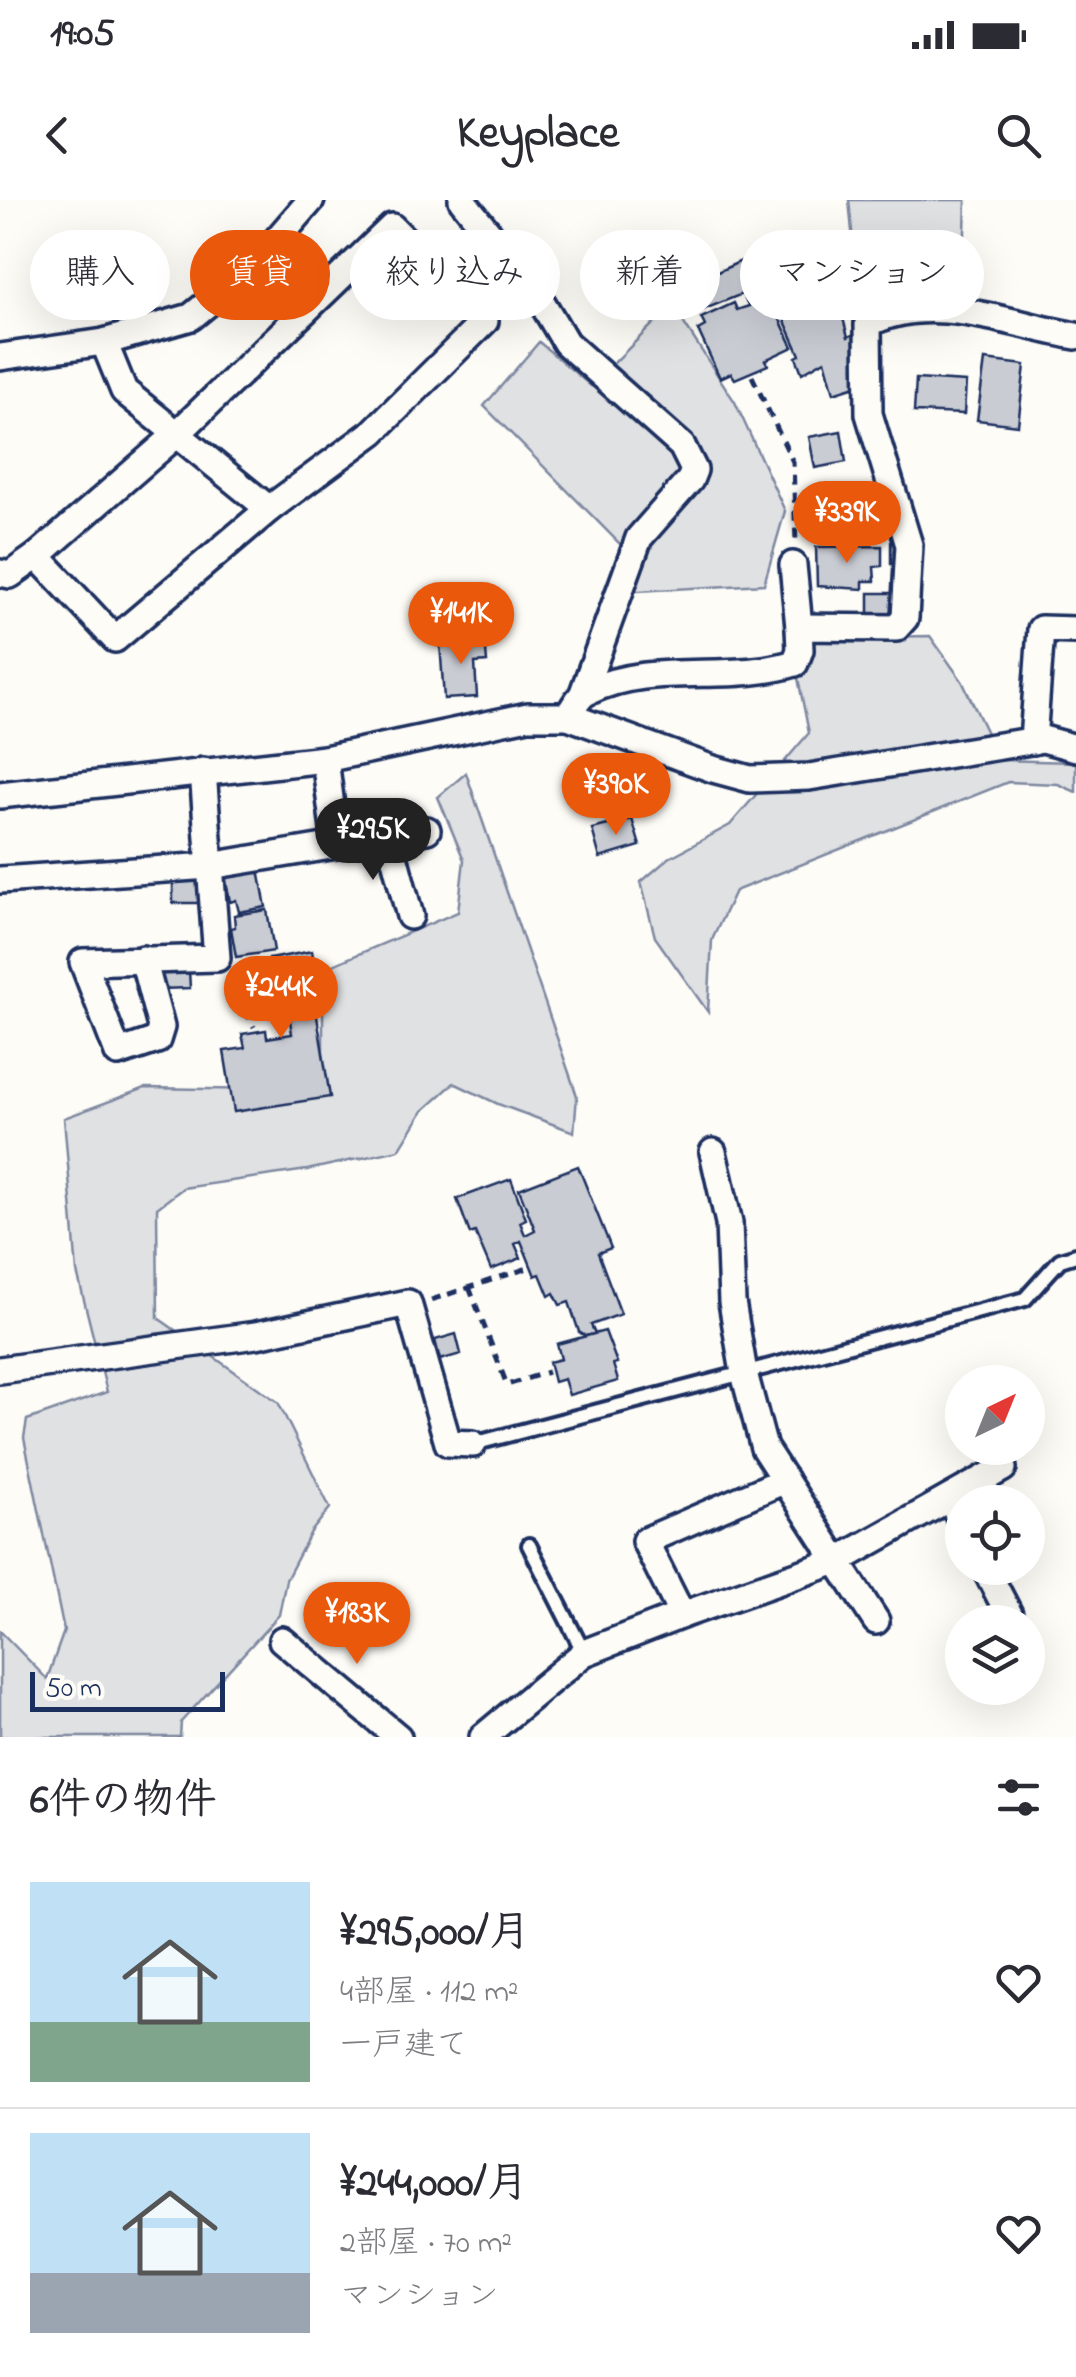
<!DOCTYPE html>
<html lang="ja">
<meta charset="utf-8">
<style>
body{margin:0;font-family:"Indie Flower","Klee One",sans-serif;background:#f7f7f7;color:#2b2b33;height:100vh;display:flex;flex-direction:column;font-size:38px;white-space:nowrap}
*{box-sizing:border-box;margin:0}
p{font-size:32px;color:#7c7c81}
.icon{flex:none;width:55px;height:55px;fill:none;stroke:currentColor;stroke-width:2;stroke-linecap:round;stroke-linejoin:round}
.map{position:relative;height:1537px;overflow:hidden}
.drawer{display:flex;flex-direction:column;background:#fff;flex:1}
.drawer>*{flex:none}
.hud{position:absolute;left:30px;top:30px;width:1018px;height:90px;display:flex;gap:20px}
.needle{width:65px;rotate:43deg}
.fabs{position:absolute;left:945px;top:1165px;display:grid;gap:20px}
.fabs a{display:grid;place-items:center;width:100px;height:100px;border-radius:50%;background:#fff;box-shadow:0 10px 40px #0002;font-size:50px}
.scale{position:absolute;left:30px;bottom:25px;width:195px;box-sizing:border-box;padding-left:10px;border:5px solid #1b2f5e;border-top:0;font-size:28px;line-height:35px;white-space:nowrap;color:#1b2f5e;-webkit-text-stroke:8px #fdfcf7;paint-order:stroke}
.price{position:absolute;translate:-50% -85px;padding:0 22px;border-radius:35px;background:#ea580c;color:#fff;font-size:32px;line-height:65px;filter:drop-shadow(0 2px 5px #0008)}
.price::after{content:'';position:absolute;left:50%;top:60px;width:30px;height:22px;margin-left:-15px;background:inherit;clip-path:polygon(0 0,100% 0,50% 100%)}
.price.selected{background:#222;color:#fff}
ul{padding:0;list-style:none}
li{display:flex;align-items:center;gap:30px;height:250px;padding:0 30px}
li+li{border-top:2px solid #e1e1e2}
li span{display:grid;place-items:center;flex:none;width:280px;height:200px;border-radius:0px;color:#555}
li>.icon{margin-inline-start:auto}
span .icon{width:120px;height:120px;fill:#fffc;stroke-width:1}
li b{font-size:42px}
h2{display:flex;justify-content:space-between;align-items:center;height:120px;padding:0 30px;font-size:42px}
.chip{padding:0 35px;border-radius:45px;background:#fff;box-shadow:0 10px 40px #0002;font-size:35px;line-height:90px}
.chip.selected{background:#ea580c;color:#fff}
.status{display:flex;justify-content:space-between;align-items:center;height:70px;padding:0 50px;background:#fff;direction:ltr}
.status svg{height:28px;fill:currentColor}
header{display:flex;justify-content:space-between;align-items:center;height:130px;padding:0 30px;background:#fff;font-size:45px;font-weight:700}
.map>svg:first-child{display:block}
.green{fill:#e0e1e3;stroke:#7e88a0;stroke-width:2.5}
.building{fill:#c9ccd3;stroke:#1b2f5e;stroke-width:2.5}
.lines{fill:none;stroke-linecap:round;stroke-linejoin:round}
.service-casing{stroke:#1b2f5e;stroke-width:20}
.minor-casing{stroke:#1b2f5e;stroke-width:32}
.path{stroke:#1b2f5e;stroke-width:5;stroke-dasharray:10 8;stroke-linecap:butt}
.service{stroke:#fdfcf7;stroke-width:12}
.minor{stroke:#fdfcf7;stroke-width:25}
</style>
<div class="status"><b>19:05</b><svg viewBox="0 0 49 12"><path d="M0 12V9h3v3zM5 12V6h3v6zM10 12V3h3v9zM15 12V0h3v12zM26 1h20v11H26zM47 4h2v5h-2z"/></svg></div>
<header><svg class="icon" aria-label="back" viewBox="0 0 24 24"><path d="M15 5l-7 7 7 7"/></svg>Keyplace<svg class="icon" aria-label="search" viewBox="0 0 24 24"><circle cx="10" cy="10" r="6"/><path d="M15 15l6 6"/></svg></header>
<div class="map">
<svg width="1076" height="1537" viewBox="0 0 1076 1537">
<rect width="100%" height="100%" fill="#fdfcf7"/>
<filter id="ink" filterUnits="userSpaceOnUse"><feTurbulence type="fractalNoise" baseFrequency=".01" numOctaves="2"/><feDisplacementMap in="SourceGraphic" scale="20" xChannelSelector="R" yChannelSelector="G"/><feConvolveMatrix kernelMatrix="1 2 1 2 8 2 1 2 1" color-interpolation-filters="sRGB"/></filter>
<g filter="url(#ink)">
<g class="green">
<path d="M849,0h117l-3,96 -103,18z"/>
<path d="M672,105l63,97 50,109 -21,73 -161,9 18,-48 -137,-139 55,-64 52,44z"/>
<path d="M930,436l32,45 38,79 76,2v30l-18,-8 -50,-2 -273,109 -23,49 -4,72 -53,-75 -14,-55 28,-24 61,-33 79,-92 -14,-70 24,-25z"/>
<path d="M466,573l111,323 -3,36 -76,-28 -44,-21 -31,28 -24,39 -92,20 -124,18 -26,20 1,110 120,84 52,106 -19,24 -25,48 -7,35 -98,107 -1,15h-180v-106l47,48 17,-48 -40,-193 3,-18 80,-28 -30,-120 -13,-154 81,-30 178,3v-122l135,-57 6,-52 -26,-63z"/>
</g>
<g class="building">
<path d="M750,57l43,90 -28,13 3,5 -33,14 -4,-6 -11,5 -22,-48 7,-4 -4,-8 33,-15 3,7 12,-4 -7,-12 -42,17 -11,-26z"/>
<path d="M827,85l4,12 6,-2 11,42 6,-3 4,13 -3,3 3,15 -4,2 5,18 -25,8 -9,-33 -23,13 -6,-16 4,-2 -20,-45 31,-17 -1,-2z"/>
<path d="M985,160l40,5 -7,60 -41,-5z"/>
<path d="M916,179l50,3 -2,32 -50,-2z"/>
<path d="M841,231l5,31 -31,6 -6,-31z"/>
<path d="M858,289l4,15 -19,5 -4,-15z"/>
<path d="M891,342h7l1,22h-8z"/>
<path d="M882,346v20l-8,1 1,14h-12v8l-46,-3 -1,-39z"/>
<path d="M869,393h28l-1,24h-27z"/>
<path d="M485,439l2,23 -12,1 2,34 -33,2 -4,-56z"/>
<path d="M632,619l8,27 -40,12 -8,-29z"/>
<path d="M259,670l7,37 -27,5 -3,-12 -6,2 -5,-26z"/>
<path d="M173,679h25l1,24h-26z"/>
<path d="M267,710l7,41 -38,6 -5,-29 4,-1 -1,-12z"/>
<path d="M312,751l7,43 -15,3 2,9 9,-2 15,93 -96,15 -10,-61 21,-3 -3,-14 24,-4 1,8 25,-4 -3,-20 -19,3 -4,-19 -12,2 -3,-17 5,-1 -3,-17 16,-3v-3z"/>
<path d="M189,770l1,18 -31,1 -2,-18z"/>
<path d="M578,966l33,82 -13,5 23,61 -30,11 4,9 -10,2 -6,-4 -10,-30 -9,3 -6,-12 -5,3 -9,-22 -5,2 -14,-35 -6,3 6,14 -30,12 -16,-38 -5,2 -13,-35 54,-20 15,40 -6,3 5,13 10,-5 -16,-41z"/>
<path d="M605,1131l12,32 -4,1 5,17 -49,14 -5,-16 -10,3 -5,-20 12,-3 -4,-15z"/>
<path d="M456,1134l5,20 -21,6 -5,-20z"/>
</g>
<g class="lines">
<defs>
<g id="service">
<path d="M473,1244l552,-145 35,-39 16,-5"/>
<path d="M529,1345l55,108"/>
</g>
<g id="minor">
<path d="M462,0l72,89 32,54 116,103 12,24 -4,10 -51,58 -56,155"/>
<path d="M0,157l104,-15 87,-25 64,-52 56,-65"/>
<path d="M37,356l78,83 154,-130"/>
<path d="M793,365l6,62"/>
<path d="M0,373l10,2 27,-19 140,-122 215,-207 93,94 -112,111 -104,77 -145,-118 -20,-49"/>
<path d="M568,516c5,-8 11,-20 19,-24 65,-32 141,-8 208,-29l5,-13 -1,-23 97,1 9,-10 4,-73 -40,-131 -1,-90c62,-34 143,1 208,12"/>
<path d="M1033,541l8,-112 35,1"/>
<path d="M325,559l11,86"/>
<path d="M0,595l325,-36 203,-43h40l145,53 37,10 59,-2 234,-38 33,9"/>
<path d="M389,637l21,79"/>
<path d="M0,680l210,-14 217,-36"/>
<path d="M143,759l18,68 -4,13 -39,13 -35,-91 134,-4 -14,-187"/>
<path d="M713,952l16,71 3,79 12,71 20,75 112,173"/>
<path d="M0,1170l256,-35 152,-32 40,140 25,1"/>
<path d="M950,1298l12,25"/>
<path d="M985,1368l24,46"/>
<path d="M682,1415l155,-54 166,-93"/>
<path d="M282,1440l116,97"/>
<path d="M483,1537l101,-84 98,-38 -37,-74 140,-61"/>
</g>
</defs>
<use href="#service" class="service-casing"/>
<use href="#minor" class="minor-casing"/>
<g class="path">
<path d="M752,176l41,86 3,81"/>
<path d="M228,778l26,49"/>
<path d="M469,1087l38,98 41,-13"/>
<path d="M431,1100l97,-32"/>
</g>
<use href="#service" class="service"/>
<use href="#minor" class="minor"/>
</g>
</g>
</svg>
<div class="fabs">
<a><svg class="needle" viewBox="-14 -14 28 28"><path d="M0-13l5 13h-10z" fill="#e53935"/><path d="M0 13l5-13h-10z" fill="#7c7c81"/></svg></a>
<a><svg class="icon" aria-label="locate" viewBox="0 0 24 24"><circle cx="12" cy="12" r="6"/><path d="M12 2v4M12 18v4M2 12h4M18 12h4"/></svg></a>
<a><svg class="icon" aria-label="layers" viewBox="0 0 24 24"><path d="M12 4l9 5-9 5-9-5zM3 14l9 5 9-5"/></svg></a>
</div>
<div class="scale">50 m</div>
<b class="price" style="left:847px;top:366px">¥339K</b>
<b class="price" style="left:461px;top:467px">¥141K</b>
<b class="price" style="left:616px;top:638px">¥390K</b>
<b class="price selected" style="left:373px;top:683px">¥295K</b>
<b class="price" style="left:281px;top:841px">¥244K</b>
<b class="price" style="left:357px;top:1467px">¥183K</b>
<div class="hud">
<a class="chip">購入</a>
<a class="chip selected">賃貸</a>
<a class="chip">絞り込み</a>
<a class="chip">新着</a>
<a class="chip">マンション</a>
</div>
</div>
<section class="drawer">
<h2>6件の物件<svg class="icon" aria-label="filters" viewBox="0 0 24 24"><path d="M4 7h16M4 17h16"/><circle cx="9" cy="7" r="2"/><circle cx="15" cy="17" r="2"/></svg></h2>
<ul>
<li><span style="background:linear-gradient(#bfe0f5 70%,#7fa58c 0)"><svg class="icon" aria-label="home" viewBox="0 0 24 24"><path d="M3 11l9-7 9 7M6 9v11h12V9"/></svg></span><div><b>¥295,000/月</b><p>4部屋 · 112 m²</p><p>一戸建て</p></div><svg class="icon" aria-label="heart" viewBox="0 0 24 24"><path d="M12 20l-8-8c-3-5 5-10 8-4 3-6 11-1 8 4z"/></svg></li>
<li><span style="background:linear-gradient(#bfe0f5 70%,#9aa5b1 0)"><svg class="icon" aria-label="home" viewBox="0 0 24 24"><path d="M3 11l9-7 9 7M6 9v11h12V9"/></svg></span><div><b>¥244,000/月</b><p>2部屋 · 70 m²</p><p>マンション</p></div><svg class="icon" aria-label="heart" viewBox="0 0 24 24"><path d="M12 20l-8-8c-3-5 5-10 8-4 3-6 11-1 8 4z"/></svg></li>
</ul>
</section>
